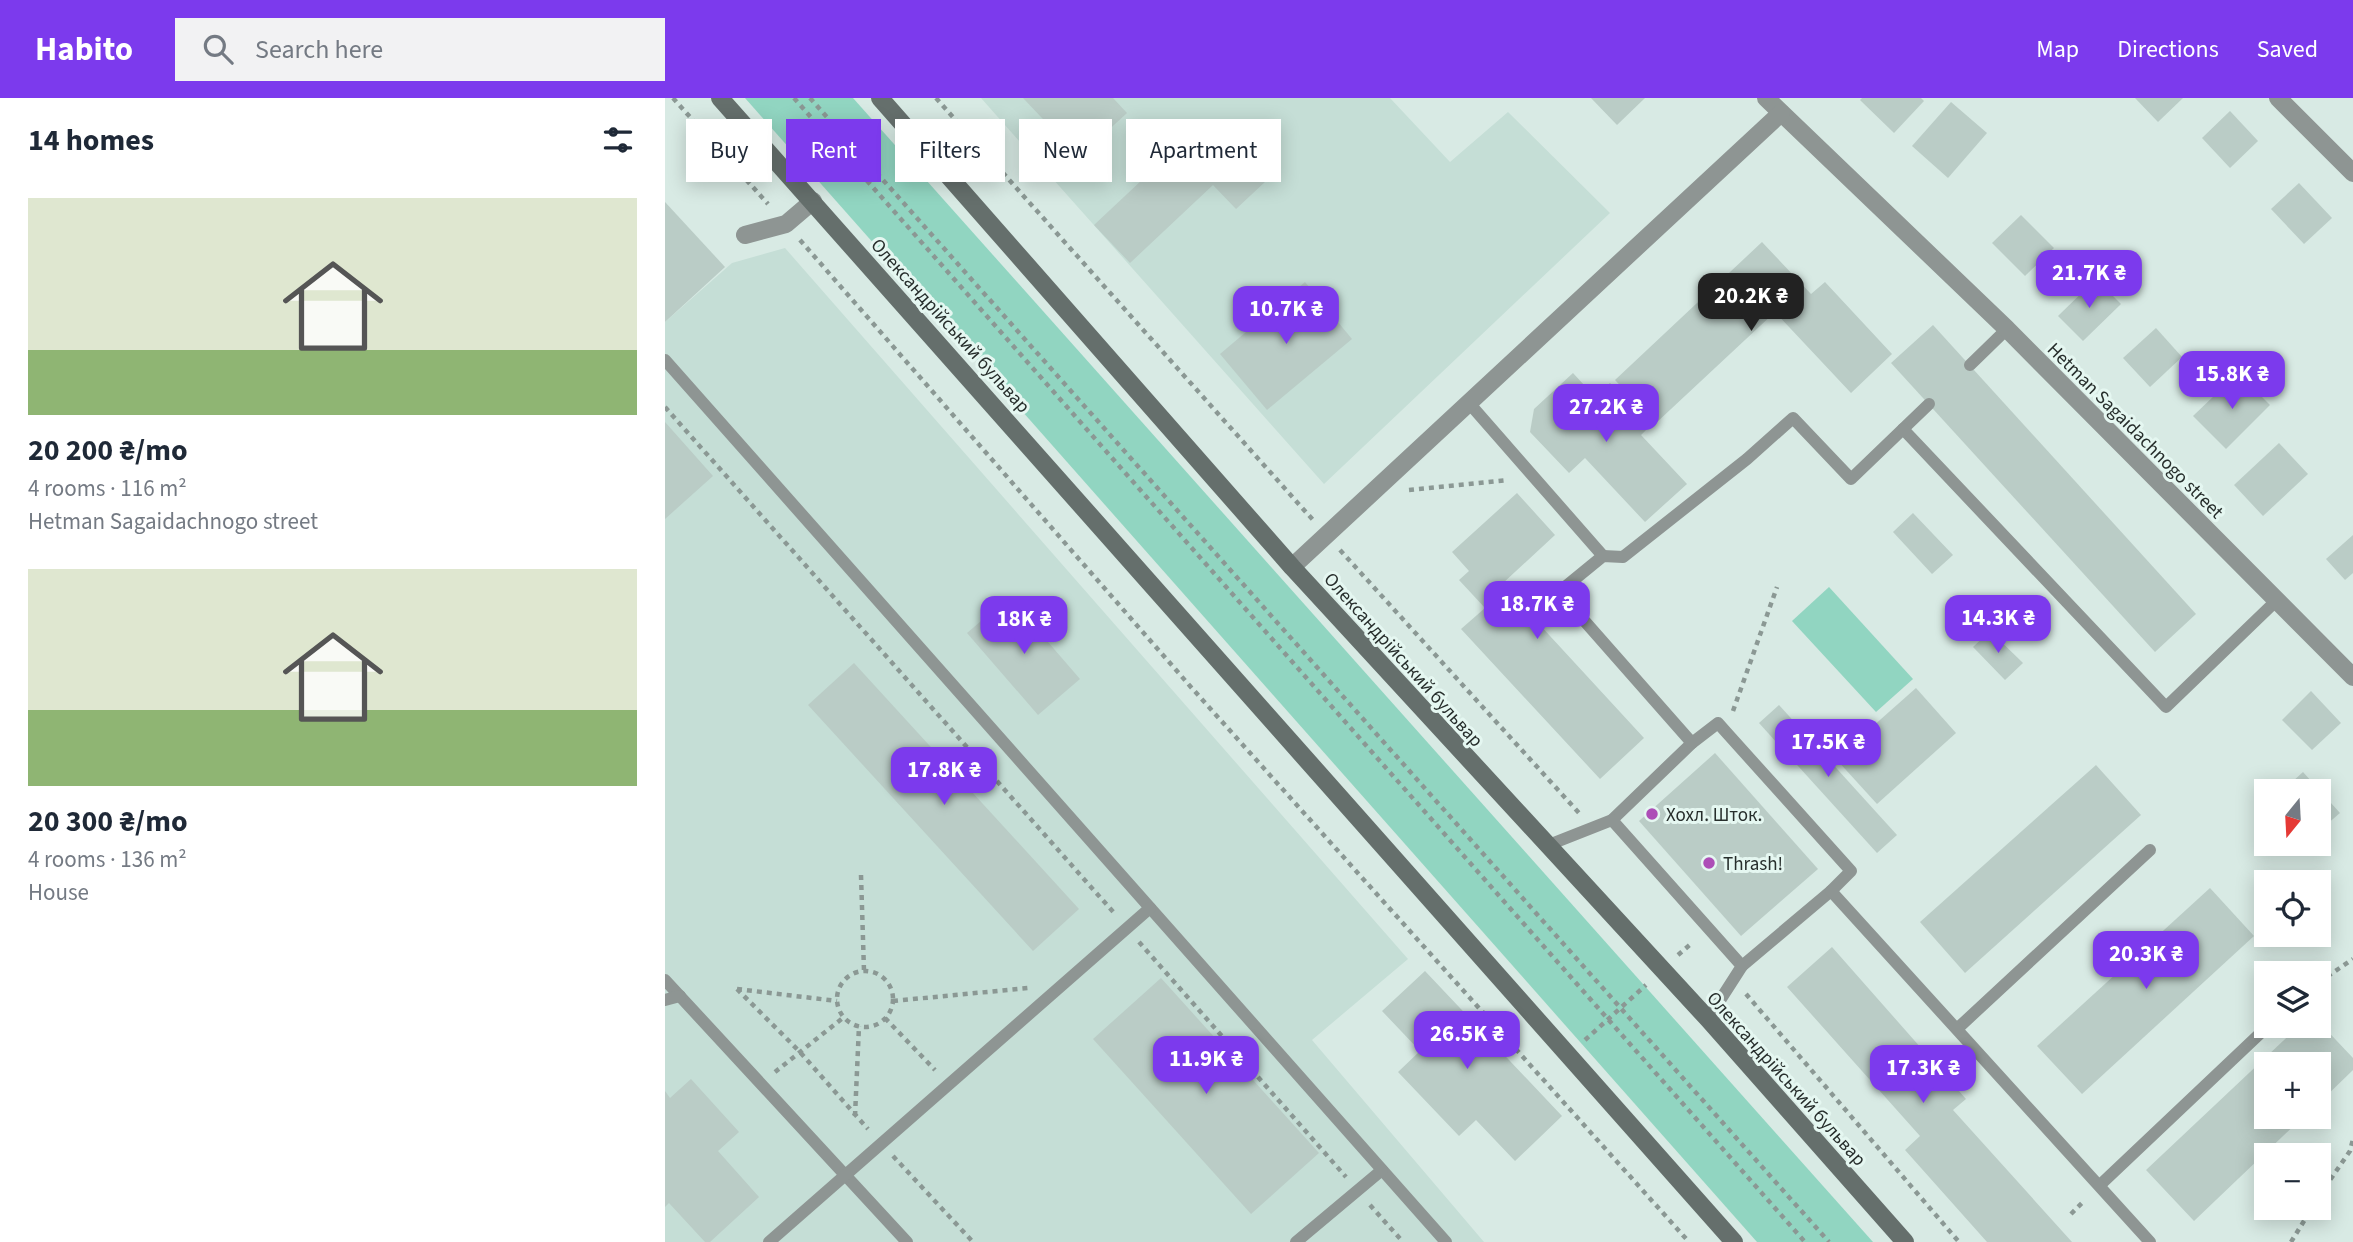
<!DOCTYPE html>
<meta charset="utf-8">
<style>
body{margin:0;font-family:"Source Sans 3",sans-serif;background:#f2f2f3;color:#1f2937;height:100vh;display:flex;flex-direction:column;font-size:26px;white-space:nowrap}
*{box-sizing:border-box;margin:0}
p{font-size:23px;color:#747a83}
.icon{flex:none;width:38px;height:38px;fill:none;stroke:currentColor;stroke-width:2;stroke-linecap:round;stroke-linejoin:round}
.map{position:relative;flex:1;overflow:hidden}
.side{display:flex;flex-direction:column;background:#fff;width:665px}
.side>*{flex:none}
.banner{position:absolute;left:21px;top:21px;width:665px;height:63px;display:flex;gap:14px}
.needle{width:46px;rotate:198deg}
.tools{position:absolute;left:1589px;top:681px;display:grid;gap:14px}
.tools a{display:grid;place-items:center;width:77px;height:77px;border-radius:0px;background:#fff;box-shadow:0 4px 18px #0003;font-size:35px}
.price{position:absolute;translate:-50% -60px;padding:0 16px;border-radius:14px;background:#7c3aed;color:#fff;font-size:23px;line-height:46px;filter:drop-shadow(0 2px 4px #0008)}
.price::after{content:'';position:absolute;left:50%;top:42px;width:21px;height:16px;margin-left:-10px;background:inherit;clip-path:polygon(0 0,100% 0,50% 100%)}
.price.selected{background:#222;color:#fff}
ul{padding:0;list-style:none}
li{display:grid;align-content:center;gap:14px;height:371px;padding:0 28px}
li span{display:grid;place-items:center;height:217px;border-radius:0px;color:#555}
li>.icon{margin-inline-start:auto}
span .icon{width:126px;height:126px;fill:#fffc;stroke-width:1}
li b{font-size:30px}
h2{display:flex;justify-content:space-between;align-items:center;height:84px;padding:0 28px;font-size:30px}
.chip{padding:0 24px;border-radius:0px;background:#fff;box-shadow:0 4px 18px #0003;font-size:24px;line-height:63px}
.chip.selected{background:#7c3aed;color:#fff}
header{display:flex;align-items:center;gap:42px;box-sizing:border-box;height:98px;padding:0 35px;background:#7c3aed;color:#fff}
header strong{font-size:33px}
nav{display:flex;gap:38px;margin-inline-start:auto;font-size:24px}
.search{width:490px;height:63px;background:#f2f2f3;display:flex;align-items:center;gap:18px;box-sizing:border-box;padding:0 24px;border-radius:0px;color:#747a83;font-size:26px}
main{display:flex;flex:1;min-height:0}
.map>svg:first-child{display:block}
.built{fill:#c5ded6}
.green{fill:#91d5c1}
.building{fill:#baccc6}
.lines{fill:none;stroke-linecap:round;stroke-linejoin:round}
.path{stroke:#8b9894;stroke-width:4.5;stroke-dasharray:5 5;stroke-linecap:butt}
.lane{stroke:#8e9593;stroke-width:12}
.street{stroke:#8e9593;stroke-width:18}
.secondary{stroke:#656f6c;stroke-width:18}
.poi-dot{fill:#ad4eb7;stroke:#e5f7f1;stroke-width:2.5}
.labels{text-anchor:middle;stroke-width:6;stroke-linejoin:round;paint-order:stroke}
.street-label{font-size:19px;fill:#272e2c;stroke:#e5f7f1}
.poi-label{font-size:19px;fill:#272e2c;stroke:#e5f7f1;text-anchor:start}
</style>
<header>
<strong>Habito</strong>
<div class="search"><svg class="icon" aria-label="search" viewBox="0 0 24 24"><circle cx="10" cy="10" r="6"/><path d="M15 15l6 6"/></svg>Search here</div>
<nav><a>Map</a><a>Directions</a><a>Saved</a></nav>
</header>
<main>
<section class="side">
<h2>14 homes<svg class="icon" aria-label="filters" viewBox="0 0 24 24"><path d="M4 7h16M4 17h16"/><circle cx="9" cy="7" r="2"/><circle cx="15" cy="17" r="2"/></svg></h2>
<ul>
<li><span style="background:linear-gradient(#dfe7d0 70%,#8fb573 0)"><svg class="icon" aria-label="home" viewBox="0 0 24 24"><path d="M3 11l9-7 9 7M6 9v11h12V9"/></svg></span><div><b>20 200 ₴/mo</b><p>4 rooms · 116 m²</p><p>Hetman Sagaidachnogo street</p></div></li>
<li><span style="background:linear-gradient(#dfe7d0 65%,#8fb573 0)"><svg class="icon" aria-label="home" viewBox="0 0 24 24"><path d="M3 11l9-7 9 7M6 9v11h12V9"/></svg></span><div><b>20 300 ₴/mo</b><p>4 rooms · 136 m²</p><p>House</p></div></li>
</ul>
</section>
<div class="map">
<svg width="1688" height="1144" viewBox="0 0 1688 1144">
<rect width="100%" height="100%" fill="#d8eae4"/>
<g class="built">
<path d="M316,0h409l60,64 58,-50 102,101 -286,271z"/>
<path d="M120,150l623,711 -96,81 172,202h-819v-920l67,-59z"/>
</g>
<g class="green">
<path d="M80,0h108l1020,1144h-116z"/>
<path d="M1164,489l84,92 -37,33 -84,-91z"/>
</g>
<g class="building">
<path d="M358,0h90l14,15 -48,44z"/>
<path d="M926,0h54l-28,27z"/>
<path d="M1197,0h59l3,3 -30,32 -34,-33z"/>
<path d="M1470,0h48l-25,24z"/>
<path d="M1286,4l36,31 -39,45 -36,-32z"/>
<path d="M1565,13l28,30 -28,27 -28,-30z"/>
<path d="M542,21l59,62 -30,28 -23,-24 -83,78 -36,-38z"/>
<path d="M1634,85l33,35 -28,26 -33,-35z"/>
<path d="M0,104l60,65 -60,55z"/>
<path d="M1356,117l33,33 -29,28 -33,-33z"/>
<path d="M1097,144l49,52 14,-12 67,72 -41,39 -76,-81 -119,111 -41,-43z"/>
<path d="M1431,181l25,25 -38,37 -25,-25z"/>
<path d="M640,184l47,57 -85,71 -47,-56z"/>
<path d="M1268,227l263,289 -41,38 -264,-289z"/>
<path d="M1491,230l26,29 -32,30 -27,-29z"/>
<path d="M908,275l22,24 15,-14 40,43 -9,9 46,49 -42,38 -60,-64 -16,15 -39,-41 4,-23z"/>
<path d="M1573,275l32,32 -44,44 -33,-33z"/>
<path d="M0,324l48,54 -48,43z"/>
<path d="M1614,345l29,31 -45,42 -29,-31z"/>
<path d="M852,395l38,42 -53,49 142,154 -44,41 -139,-150 24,-21 -26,-28 10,-9 -17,-19z"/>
<path d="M1248,415l40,42 -21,19 -39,-42z"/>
<path d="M1688,437v38l-8,7 -19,-21z"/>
<path d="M344,499l71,82 -42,36 -71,-82z"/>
<path d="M1325,533l33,32 -18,17 -32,-33z"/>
<path d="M189,565l225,246 -46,42 -225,-246z"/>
<path d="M1251,590l40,45 -79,71 -41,-45z"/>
<path d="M1646,593l30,32 -29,27 -30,-30z"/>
<path d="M1114,607l118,130 -20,18 -118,-130z"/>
<path d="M1050,655l103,116 -77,67 -102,-115z"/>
<path d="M1431,667l45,50 -176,158 -45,-51z"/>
<path d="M1638,674l37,41 -21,18v-40h-37z"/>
<path d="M1545,790l44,48 -172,158 -45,-48z"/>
<path d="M1167,849l134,152 -13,11 119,132h-85l-82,-92 15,-14 -133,-149z"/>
<path d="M760,873l137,145 -47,45 -39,-41 -17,16 -61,-64 22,-21 -38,-40z"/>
<path d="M496,880l158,175 -68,61 -158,-175z"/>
<path d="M1654,924l34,36v12l-34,33v-39h-53v52h38l-110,105 -48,-51 153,-144h20z"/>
<path d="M26,981l48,53 -21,19 41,46 -49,45h-5l-36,-39 -4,4v-116l5,7z"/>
</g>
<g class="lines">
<g class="path">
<path d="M8,0l95,106"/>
<path d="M129,0l1011,1144"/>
<path d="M145,0l1019,1144"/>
<path d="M271,0l377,422"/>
<path d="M135,142l390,446 499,556"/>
<path d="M0,309l450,507"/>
<path d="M744,392l99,-10"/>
<path d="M675,452l239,263"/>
<path d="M1068,613l44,-124"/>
<path d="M196,777l3,96"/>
<path d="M474,844l207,235"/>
<path d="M1013,857l15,-13"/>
<circle cx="200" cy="901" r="28"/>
<path d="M1654,884l34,-23"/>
<path d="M72,891l63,63 68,77"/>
<path d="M72,891l100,12"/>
<path d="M1081,896l213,248"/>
<path d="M228,903l135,-13"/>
<path d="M220,920l50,52"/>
<path d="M920,942l61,-55"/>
<path d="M110,974l69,-55"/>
<path d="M190,1018l4,-90"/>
<path d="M228,1058l80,86"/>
<path d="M1654,1098l31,-45 3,-12"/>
<path d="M705,1107l33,37"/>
<path d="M1406,1116l14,-14"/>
<path d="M1626,1144l21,-34"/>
</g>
<g class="lane">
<path d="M0,262l781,882"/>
<path d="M1305,267l37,-36"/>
<path d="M804,305l134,153"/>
<path d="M1238,331l26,-25"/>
<path d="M947,722l80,-77"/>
<path d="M881,748l66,-26 130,146 -34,53"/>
<path d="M1077,868l89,-75"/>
<path d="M0,882l242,262"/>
<path d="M0,902l15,-4"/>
<path d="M1293,930l192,-178"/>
<path d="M1435,1087l168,-159"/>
<path d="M104,1144l381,-334"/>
<path d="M631,1144l86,-72"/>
<path d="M1485,1144l-319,-351 20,-20 -125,-139 -8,-9 -26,20 -133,-151 44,-36 20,1 124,-98 46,-41 58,61 52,-50 263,278 110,-106"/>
</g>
<g class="street">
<path d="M1101,0l241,231 346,348"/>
<path d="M1613,0l75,75"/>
<path d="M80,137l41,-11 27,-23"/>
<path d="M627,469l489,-454"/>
</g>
<g class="secondary">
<path d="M55,0l1014,1144"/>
<path d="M215,0l412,469 416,452 197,223"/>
</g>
</g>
<g class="poi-dot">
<circle cx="987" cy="716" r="7"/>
<circle cx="1044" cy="765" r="7"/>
</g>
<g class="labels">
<g class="street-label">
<text transform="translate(286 227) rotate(48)" y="7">Олександрійський бульвар</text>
<text transform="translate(1471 332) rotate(45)" y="7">Hetman Sagaidachnogo street</text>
<text transform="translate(739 561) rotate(48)" y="7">Олександрійський бульвар</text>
<text transform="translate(1122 980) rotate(48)" y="7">Олександрійський бульвар</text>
</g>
<g class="poi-label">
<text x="1001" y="723">Хохл. Шток.</text>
<text x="1058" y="772">Thrash!</text>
</g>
</g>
</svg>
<div class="tools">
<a><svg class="needle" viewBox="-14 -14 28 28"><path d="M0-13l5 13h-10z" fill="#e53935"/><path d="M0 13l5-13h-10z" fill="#747a83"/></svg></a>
<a><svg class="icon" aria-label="locate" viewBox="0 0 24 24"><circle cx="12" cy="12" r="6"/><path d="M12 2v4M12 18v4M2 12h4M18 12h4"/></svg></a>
<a><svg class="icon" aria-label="layers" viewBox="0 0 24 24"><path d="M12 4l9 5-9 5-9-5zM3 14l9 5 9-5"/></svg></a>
<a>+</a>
<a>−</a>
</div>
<b class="price" style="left:1424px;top:212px">21.7K ₴</b>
<b class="price selected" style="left:1086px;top:235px">20.2K ₴</b>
<b class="price" style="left:621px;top:248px">10.7K ₴</b>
<b class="price" style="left:1567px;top:313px">15.8K ₴</b>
<b class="price" style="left:941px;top:346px">27.2K ₴</b>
<b class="price" style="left:872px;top:543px">18.7K ₴</b>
<b class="price" style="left:1333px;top:557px">14.3K ₴</b>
<b class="price" style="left:359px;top:558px">18K ₴</b>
<b class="price" style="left:1163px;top:681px">17.5K ₴</b>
<b class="price" style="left:279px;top:709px">17.8K ₴</b>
<b class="price" style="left:1481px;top:893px">20.3K ₴</b>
<b class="price" style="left:802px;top:973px">26.5K ₴</b>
<b class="price" style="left:541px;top:998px">11.9K ₴</b>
<b class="price" style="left:1258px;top:1007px">17.3K ₴</b>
<div class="banner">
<a class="chip">Buy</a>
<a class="chip selected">Rent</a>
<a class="chip">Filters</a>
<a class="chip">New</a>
<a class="chip">Apartment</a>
</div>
</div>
</main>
